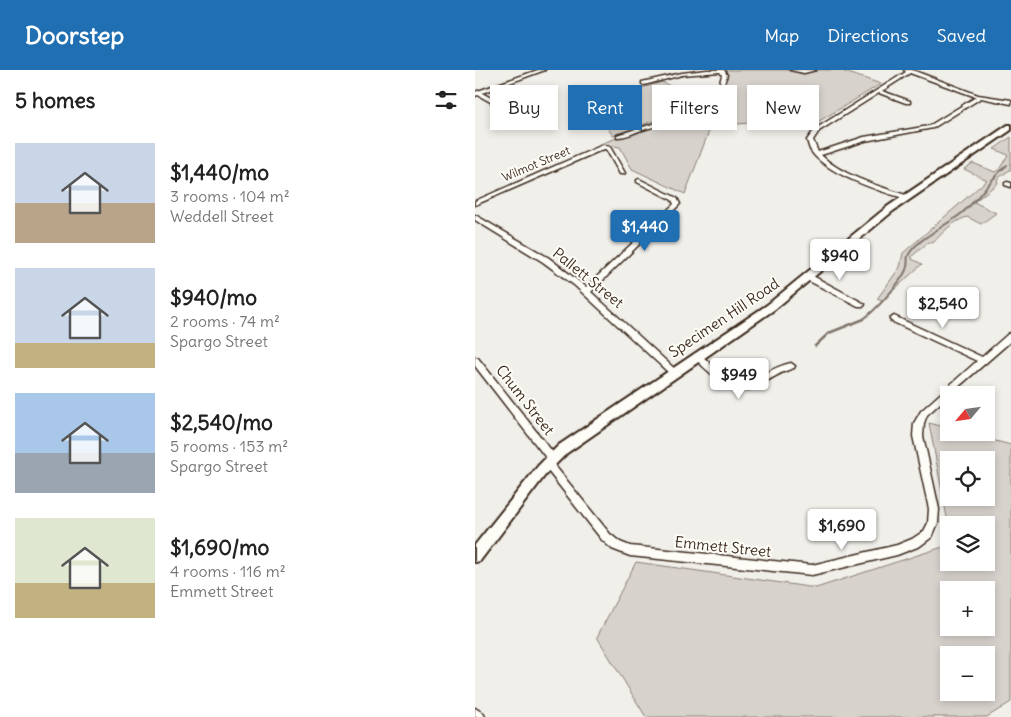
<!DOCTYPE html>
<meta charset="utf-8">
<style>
body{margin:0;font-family:Delius,sans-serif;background:#f6f6f6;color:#222;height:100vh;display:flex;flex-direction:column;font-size:19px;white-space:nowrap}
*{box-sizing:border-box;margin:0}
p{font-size:16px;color:#767676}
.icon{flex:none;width:28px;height:28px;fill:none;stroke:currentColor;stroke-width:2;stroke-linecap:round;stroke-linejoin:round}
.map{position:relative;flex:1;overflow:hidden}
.drawer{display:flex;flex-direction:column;background:#fff;width:475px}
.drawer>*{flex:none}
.top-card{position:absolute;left:15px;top:15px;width:445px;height:45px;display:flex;gap:10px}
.needle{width:32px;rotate:241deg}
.tools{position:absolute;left:465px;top:316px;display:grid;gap:10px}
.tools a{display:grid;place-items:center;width:55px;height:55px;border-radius:0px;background:#fff;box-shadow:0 2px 8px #0003;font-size:25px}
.price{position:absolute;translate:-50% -42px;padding:0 11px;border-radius:5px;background:#fff;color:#222;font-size:16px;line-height:32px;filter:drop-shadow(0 1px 2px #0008)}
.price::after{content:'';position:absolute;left:50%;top:30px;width:15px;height:11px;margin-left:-8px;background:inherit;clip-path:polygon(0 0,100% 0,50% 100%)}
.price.current{background:#1f6fb2;color:#fff}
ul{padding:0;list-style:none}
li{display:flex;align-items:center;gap:15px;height:125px;padding:0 15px}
li span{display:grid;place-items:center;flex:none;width:140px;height:100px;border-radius:0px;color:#555}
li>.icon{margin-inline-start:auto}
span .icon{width:60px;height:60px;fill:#fffc;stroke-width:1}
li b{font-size:21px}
h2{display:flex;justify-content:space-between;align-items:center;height:60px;padding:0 15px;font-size:21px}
.chip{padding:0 18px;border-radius:0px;background:#fff;box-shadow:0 2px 8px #0003;font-size:18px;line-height:45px}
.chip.current{background:#1f6fb2;color:#fff}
header{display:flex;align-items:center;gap:30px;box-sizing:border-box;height:70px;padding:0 25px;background:#1f6fb2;color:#fff}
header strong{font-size:24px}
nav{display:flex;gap:28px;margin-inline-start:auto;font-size:18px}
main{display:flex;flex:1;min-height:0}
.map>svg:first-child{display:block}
.green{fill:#d7d2cc;stroke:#897e75;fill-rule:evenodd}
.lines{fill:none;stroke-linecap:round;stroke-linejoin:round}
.stream-far1{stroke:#80746b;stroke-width:2}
.stream{stroke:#80746b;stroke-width:2.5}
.minor-casing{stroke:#3b2a1e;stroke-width:3}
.major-casing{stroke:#3b2a1e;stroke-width:4}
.minor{fill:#fdfcf7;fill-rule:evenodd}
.major{fill:#fdfcf7;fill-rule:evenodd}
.labels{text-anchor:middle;stroke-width:4;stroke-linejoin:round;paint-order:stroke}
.far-street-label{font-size:12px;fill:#3b2a1e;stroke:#fdfcf7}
.street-label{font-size:15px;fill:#3b2a1e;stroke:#fdfcf7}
</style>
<header>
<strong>Doorstep</strong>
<nav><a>Map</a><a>Directions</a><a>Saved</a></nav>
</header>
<main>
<section class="drawer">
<h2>5 homes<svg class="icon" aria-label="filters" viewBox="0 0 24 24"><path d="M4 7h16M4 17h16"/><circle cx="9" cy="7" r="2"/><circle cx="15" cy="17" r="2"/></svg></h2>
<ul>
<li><span style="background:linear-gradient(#c9d6e8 60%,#b9a48a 0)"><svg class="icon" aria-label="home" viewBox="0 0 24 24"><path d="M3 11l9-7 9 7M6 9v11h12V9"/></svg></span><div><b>$1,440/mo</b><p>3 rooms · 104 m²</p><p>Weddell Street</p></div></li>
<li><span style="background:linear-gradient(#c9d6e8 75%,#c2b280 0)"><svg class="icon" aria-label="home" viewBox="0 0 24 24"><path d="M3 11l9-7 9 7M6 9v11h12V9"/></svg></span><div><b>$940/mo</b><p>2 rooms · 74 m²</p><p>Spargo Street</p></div></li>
<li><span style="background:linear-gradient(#a9c7e8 60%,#9aa5b1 0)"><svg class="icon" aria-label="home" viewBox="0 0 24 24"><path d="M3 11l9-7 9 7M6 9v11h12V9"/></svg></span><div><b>$2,540/mo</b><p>5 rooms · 153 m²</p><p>Spargo Street</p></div></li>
<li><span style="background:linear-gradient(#dfe7d0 65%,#c2b280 0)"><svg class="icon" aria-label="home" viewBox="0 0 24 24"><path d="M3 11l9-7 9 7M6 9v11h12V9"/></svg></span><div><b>$1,690/mo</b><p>4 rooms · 116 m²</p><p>Emmett Street</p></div></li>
</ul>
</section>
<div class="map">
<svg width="536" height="647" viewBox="0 0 536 647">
<rect width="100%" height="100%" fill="#f1efea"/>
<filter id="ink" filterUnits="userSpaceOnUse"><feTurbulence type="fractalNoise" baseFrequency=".02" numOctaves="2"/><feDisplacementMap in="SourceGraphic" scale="10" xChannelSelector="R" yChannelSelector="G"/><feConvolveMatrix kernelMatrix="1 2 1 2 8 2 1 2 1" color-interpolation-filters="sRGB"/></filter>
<g filter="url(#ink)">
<g class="green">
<path d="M251,0h63l14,4 15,-4h21l42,14 -65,39 -40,-2 -65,5 -26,68 -53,-25 -12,-22 -20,-3 103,-37 24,-29z"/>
<path d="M187,12l41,20 -90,34 -17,-26 36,-19z"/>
<path d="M536,67v32l-14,10 1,4 -24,19 22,11 -15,11 -14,-7c-14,4 -25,16 -34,26l-4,-1 -17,14v3l10,5 -40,37 -5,-2 23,-32 3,-14 84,-73 -23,-11 9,-6 22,9 5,-4 8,-13 -14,-6z"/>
<path d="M454,353l20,5v4l16,1 46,12v257l-24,15h-341l-49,-80 39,-75 180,26 133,-43v17h37v-37h-37v3zM474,390h37v38h-37zM474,520h37v38h-37zM474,585h37v37h-37z"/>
</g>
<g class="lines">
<path class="stream-far1" d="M387,250c12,-8 41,-39 45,-53 1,-3 0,-8 1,-11 7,-16 41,-32 54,-43 17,-14 28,-34 45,-48"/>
<path class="stream" d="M340,276l14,-13 35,-14"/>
<defs>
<g id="minor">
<path d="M63,0h7l-63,23 29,16 27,-7 3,2 -1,1 -30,8 -32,-18 -3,1v-4z"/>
<path d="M232,0h17l3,5c-3,9 -6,16 -13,23 -19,18 -50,26 -75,33 -7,3 -15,6 -22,6v-2c27,-9 87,-23 102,-49 1,-3 2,-7 3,-11l-2,-3 -38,3 -38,10 -2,-1v-2l40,-9z"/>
<path d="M315,0h26l-12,3z"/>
<path d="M429,0h8l66,25 33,5v4l-30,-6 -48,30 -68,13 -44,14c21,21 60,32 88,41v2l-2,1c-26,-7 -81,-25 -96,-48 -2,-3 -3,-8 -4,-11l8,-11 91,-57zM435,3l66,24 -47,29 -65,11 -46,15 -5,-12 6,-9 60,-38 27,10h4v-2l-28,-10z"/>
<path d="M128,75l7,2 15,26 -1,1h-4l-14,-25h-2l-129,56v-4z"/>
<path d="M164,109l38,19 3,6 -89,88 85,78 1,2 -4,3 -3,-1 -96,-89 -31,-23 -68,-42v-5l2,1 72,42 37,29 88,-83 -2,-4 -35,-18v-2z"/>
<path d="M532,112l4,1v4l-6,-2v-2z"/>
<path d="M330,205h6l54,29 -1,2h-6l-53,-27z"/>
<path d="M419,246l88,41 26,-23 3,-1v8l-62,54 -22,20 -3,8 -1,13 16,73 -1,14 -6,14 -12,9 -23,9 -85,20 -182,-19 -18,-7 -10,-9 -58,-74 -2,-3 2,-3 3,-1 -72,-93v-9l3,1 77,97 2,3 -2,3 -3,1 58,72 10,8 10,4 182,19 85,-20 15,-6 12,-8 4,-8 1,-14 -16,-73 1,-13 7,-12 56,-50 -86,-40 -1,-2z"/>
<path d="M222,283l3,1c13,11 33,37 52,27 13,-7 24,-15 39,-18l4,3 -1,2c-14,4 -23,11 -36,18 -25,14 -46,-12 -64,-28l-1,-2 1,-2z"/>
<path d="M0,638l8,5 2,4h-10z"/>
</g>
<path id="major" d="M533,55h3v5l-118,81 -118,98 -208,144 -21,21 -66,87 -5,1v-17l63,-79 21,-21 208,-140 120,-98z"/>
</defs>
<use href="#minor" class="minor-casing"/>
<use href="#major" class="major-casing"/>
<use href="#minor" class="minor"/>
<use href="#major" class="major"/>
</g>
</g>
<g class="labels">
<g class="far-street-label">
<text transform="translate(61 94) rotate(-23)" y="4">Wilmot Street</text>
</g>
<g class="street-label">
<text transform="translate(113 208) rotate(39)" y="5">Pallett Street</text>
<text transform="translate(249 248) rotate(-34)" y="5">Specimen Hill Road</text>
<text transform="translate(50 330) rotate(52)" y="5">Chum Street</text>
<text transform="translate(248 477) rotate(6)" y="5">Emmett Street</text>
</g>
</g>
</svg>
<div class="tools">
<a><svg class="needle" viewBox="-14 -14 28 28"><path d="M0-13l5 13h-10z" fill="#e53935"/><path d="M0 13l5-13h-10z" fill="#767676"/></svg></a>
<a><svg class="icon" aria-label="locate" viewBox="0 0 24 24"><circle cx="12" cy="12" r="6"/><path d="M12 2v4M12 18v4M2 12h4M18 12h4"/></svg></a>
<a><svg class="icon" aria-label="layers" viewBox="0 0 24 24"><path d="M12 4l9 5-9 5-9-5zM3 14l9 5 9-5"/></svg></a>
<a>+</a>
<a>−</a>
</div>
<b class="price current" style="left:170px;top:182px">$1,440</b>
<b class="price" style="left:365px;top:211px">$940</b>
<b class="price" style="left:468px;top:259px">$2,540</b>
<b class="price" style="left:264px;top:330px">$949</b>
<b class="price" style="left:367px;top:481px">$1,690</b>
<div class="top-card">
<a class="chip">Buy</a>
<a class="chip current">Rent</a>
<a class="chip">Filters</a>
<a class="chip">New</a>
</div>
</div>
</main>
